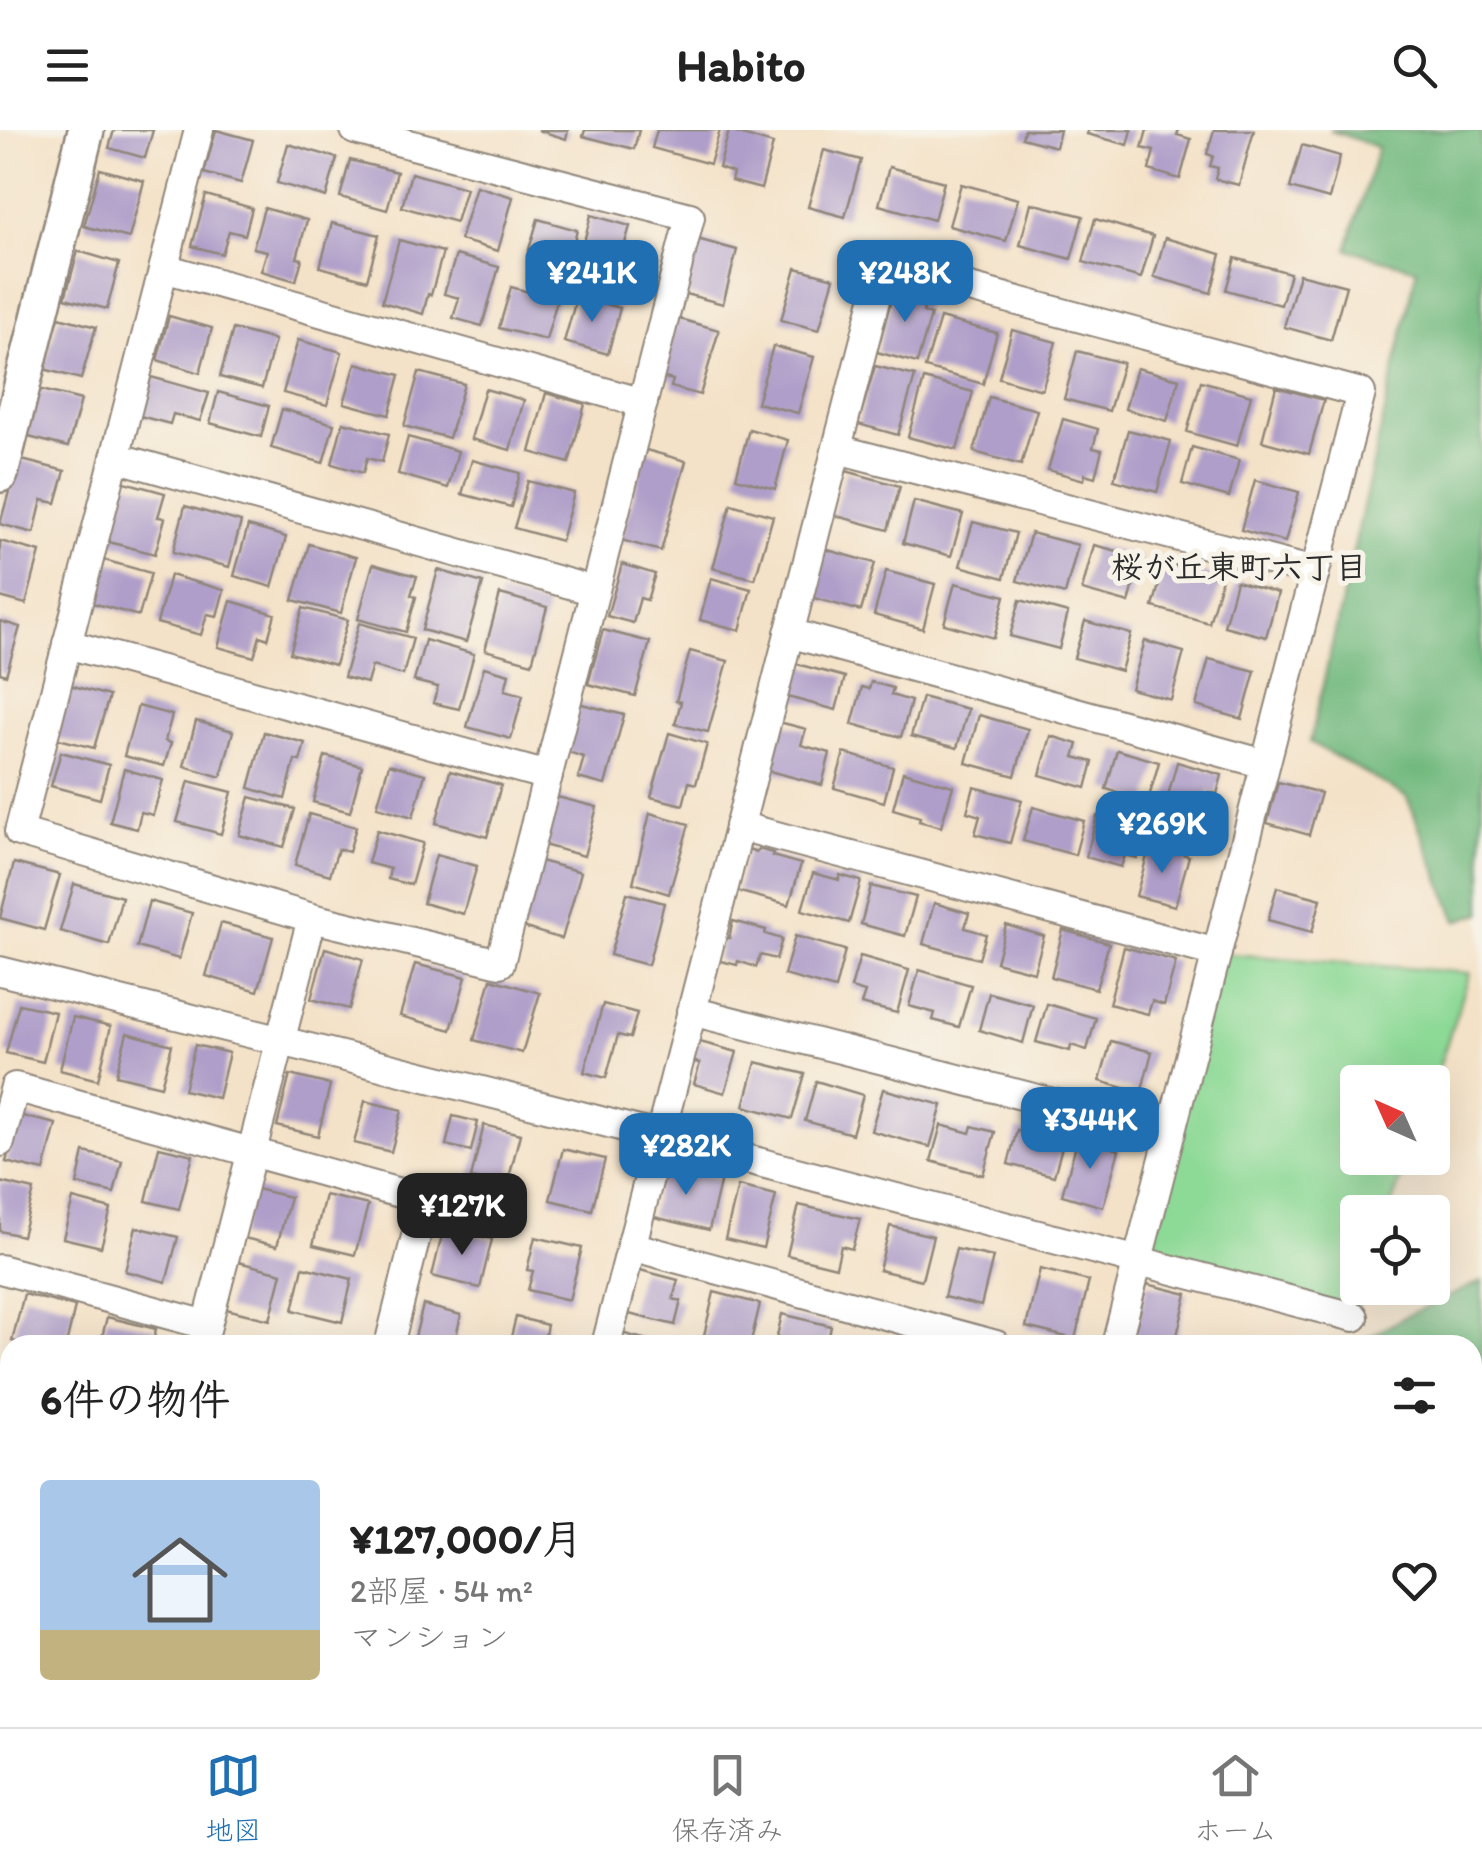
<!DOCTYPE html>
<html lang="ja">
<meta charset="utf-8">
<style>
body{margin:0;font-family:Itim,"Klee One",sans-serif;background:#f6f6f6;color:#222;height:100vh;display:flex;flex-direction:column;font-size:38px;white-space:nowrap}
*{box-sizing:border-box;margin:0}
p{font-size:32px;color:#767676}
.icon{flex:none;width:55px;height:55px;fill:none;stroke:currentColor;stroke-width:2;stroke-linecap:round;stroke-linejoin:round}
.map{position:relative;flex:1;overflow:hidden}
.sheet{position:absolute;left:0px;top:1205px;width:1482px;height:392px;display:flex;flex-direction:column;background:#fff;border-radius:30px 30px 0 0;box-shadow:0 10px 40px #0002}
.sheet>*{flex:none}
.needle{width:65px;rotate:315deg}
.fabs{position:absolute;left:1340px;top:935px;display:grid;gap:20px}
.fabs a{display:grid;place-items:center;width:110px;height:110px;border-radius:10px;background:#fff;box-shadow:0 10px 40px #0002;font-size:50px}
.price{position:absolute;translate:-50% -85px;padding:0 22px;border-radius:20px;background:#1f6fb2;color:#fff;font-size:32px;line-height:65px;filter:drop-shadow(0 2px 5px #0008)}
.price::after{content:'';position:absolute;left:50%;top:60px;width:30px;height:22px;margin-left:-15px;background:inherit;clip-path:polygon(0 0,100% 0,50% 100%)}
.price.current{background:#222;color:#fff}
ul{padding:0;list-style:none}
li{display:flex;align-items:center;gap:30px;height:250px;padding:0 40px}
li+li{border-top:2px solid #e0e0e0}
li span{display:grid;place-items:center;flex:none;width:280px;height:200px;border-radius:10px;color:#555}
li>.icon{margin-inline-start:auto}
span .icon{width:120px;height:120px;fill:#fffc;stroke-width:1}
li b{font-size:42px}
h2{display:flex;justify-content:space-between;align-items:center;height:120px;padding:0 40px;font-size:42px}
header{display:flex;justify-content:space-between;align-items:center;height:130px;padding:0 40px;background:#fff;font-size:45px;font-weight:700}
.dock{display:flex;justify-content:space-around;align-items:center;height:140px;border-top:2px solid #e0e0e0;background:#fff;font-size:28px;color:#767676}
.dock a{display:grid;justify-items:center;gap:5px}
.dock .current{color:#1f6fb2}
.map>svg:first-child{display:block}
.green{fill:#8dd996;stroke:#5c8260;stroke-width:2.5}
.forest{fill:#72b97f;stroke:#4e7255;stroke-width:2.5}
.building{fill:#af9ec9}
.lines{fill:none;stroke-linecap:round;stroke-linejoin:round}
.minor-casing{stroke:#90867a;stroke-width:32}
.tertiary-casing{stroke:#90867a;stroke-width:40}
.minor{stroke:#fff;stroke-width:28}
.tertiary{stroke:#fff;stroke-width:35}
.labels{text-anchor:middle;stroke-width:10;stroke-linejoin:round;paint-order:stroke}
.neighbourhood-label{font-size:32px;font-weight:bold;fill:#2b2b2b;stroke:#f7f3e8}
</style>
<header><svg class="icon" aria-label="menu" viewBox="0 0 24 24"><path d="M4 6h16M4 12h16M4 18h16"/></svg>Habito<svg class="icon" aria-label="search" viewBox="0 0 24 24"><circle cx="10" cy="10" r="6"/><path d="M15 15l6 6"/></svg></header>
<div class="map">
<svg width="1482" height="1597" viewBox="0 0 1482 1597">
<rect width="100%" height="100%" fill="#f7f3e8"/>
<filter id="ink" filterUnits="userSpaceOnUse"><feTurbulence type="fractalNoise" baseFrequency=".01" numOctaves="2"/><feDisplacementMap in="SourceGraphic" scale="20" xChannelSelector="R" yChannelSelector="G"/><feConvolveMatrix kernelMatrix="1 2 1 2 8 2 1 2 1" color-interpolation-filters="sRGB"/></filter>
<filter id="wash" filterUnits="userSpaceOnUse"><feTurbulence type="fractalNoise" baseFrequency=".0048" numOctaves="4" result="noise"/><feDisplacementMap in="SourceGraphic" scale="40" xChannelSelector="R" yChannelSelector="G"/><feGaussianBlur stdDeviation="2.25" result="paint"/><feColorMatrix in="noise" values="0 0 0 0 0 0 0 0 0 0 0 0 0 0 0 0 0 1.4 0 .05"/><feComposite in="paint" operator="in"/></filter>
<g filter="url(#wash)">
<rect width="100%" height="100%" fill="#f4e2c8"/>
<path class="green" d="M1217,823l253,20 -37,112 -1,-3h-74v76h50l-19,54h-31v76h6l-10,29 -216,-57z"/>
<g class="forest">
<path d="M1329,0h153v783l-25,8 -50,-124 -97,-55 107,-473 -70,-20 31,-102z"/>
<path d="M1482,1151v446h-322l-2,-9h314v-373h-116l48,-28z"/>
</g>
<g id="blocks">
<g class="building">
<path d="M114,0h39l-8,28 -36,-10z"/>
<path d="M216,0l37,10 -12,43 -37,-10z"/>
<path d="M538,0h30l-2,9z"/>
<path d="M585,0h54l-5,19 -51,-13z"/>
<path d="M657,0h63l-10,34 -58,-16z"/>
<path d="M1024,0h36l-4,17 -34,-9z"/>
<path d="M1088,0h44l-4,15 -41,-11z"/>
<path d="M1147,0h32l-2,5 14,4 -11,40 -31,-9 5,-19 -12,-3z"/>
<path d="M1214,0h40l-15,55 -24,-6 3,-11 -8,-2 3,-10 -6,-2z"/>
<path d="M729,1l44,13 -12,45 -30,-8 2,-8 -14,-5z"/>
<path d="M288,14l49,14 -11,39 -49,-14z"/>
<path d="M1302,15l38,11 -11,43 -39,-11z"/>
<path d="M824,20l37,10 -16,57 -37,-10z"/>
<path d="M350,30l47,12 -10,38 -47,-13z"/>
<path d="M889,37l55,15 -10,38 -55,-15z"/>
<path d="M100,39l44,12 -15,57 -45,-12z"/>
<path d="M411,43l55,15 -10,34 -54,-15z"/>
<path d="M961,54l57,15 -12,42 -57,-15z"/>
<path d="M476,56l37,11 -15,54 -38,-11z"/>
<path d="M206,65l46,13 -7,27 -16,-4 -7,23 -30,-8z"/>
<path d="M1031,73l52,13 -12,43 -51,-14z"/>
<path d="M264,78l43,12 -10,38 5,1 -6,22 -35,-10 6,-20 -14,-3z"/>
<path d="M591,85l39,11 -15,52 -38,-10z"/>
<path d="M538,89l39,11 -10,37 -40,-11z"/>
<path d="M1095,89l58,17 -12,42 -58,-16z"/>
<path d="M332,93l47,12 -12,45 -47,-13z"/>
<path d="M1165,108l56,16 -10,39 -57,-16z"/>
<path d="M697,109l40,11 -14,54 -41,-11z"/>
<path d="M399,110l44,12 -12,43 -3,-1 -5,20 -41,-12z"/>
<path d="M78,121l41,12 -12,46 -42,-11z"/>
<path d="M456,125l43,12 -17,59 -29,-8 6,-20 -15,-4z"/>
<path d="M1235,128l55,15 -9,32 -55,-15z"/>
<path d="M796,138l38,10 -15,52 -38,-10z"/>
<path d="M1299,144l47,12 -15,54 -47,-13z"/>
<path d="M895,155l33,9 -5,18 8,3 -14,48 -40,-11z"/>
<path d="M511,157l46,13 -11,40 -47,-12z"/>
<path d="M577,166l43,12 -12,46 -44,-12z"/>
<path d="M169,186l43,12 -12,45 -43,-13z"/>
<path d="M59,187l37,10 -15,52 -37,-10z"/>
<path d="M676,188l43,12 -19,65 -29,-8 2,-7 -13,-3z"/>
<path d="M940,188l57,15 -14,51 -58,-16z"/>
<path d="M233,199l42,11 -13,48 -42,-11z"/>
<path d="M1012,200l44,12 -14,48 -43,-12z"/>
<path d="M298,210l44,12 -15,53 -44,-12z"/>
<path d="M773,216l41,11 -16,56 -41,-10z"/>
<path d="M1077,221l46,12 -14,48 -45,-12z"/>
<path d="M356,233l44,12 -11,40 -45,-12z"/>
<path d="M875,236l40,10 -17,59 -40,-11z"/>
<path d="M1137,238l42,11 -12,42 -42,-12z"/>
<path d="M419,242l45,12 -15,54 -45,-12z"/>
<path d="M151,247l58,16 -9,28 -27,-7 -3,10 -30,-8z"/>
<path d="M924,249l49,13 -16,58 -49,-13z"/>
<path d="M1201,251l50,14 -14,51 -50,-14z"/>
<path d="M1276,257l48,13 -15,54 -47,-13z"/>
<path d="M38,259l43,11 -13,47 -43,-11z"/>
<path d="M485,259l39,11 -14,50 -39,-11z"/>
<path d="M218,262l51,14 -8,31 -51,-14z"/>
<path d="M546,263l39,11 -16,59 -39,-11z"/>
<path d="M989,267l48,13 -16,55 -47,-13z"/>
<path d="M282,279l52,15 -11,39 -52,-15z"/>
<path d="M1063,289l35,10 -5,19 9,2 -7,27 -10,-3 -1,6 -36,-10z"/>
<path d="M343,292l46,12 -7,28 -15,-4 -4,15 -31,-9z"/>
<path d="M749,299l39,11 -13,49 -39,-11z"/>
<path d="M1128,300l43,11 -14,51 -43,-12z"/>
<path d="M408,307l50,14 -10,37 -50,-14z"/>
<path d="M1192,317l47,13 -10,37 -47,-13z"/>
<path d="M646,320l40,11 -25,90 -40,-11z"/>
<path d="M18,329l47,12 -9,32 -14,-3 -8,33 -34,-9z"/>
<path d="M472,330l48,13 -9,34 -49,-13z"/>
<path d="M846,341l54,15 -12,44 -55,-15z"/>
<path d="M1255,350l44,12 -14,50 -44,-12z"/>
<path d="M121,351l44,12 -7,24 7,1 -10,36 -50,-13z"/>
<path d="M528,351l46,12 -13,48 -47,-13z"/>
<path d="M914,371l49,13 -12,42 -48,-13z"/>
<path d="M731,374l42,12 -18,63 -42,-11z"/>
<path d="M185,376l56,16 -12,45 -56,-15z"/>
<path d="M973,392l43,11 -12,45 -44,-12z"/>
<path d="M248,396l38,11 -14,50 -38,-11z"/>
<path d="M1031,403l47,12 -13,49 -48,-13z"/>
<path d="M0,411l40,11 -14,52 -26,-7z"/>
<path d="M309,414l47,13 -15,56 -48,-13z"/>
<path d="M1094,415l47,12 -12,46 -47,-13z"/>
<path d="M824,419l51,14 -14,48 -51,-14z"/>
<path d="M104,430l47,13 -12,43 -47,-13z"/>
<path d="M1165,433l57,15 -13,45 -56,-16z"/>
<path d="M373,434l44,12 -6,19 5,2 -10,35 -48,-13z"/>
<path d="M622,434l33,10 -8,26 -7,-2 -7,25 -26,-7z"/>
<path d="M438,440l45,13 -17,59 -44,-12z"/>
<path d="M886,441l49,13 -12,45 -49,-14z"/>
<path d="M170,445l54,15 -7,26 -10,-2 -6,21 -44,-12z"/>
<path d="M711,448l40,11 -11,41 -40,-10z"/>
<path d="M1236,451l42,12 -12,44 -42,-11z"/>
<path d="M955,453l50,13 -11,42 -50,-14z"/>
<path d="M500,464l47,13 -15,56 -47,-13z"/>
<path d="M1020,470l48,13 -9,36 -49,-13z"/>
<path d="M231,471l44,13 -7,25 -8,-3 -6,21 -36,-10z"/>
<path d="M303,478l45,12 -13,45 -45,-12z"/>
<path d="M0,491l20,6 -14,48 -6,-2z"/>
<path d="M1085,491l46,13 -10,37 -47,-13z"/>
<path d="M359,493l54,15 -10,37 -31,-9 -5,17 -23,-6z"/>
<path d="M603,500l47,12 -15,54 -47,-12z"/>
<path d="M425,510l49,14 -15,55 -26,-6 5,-16 -24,-6z"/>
<path d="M1145,511l39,11 -13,48 -40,-11z"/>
<path d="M690,521l38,10 -20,71 -33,-8 6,-22 -5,-1z"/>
<path d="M1209,529l46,12 -13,48 -46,-13z"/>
<path d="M793,533l52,14 -9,33 -52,-14z"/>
<path d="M484,537l25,7 -4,16 18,5 -12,44 -44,-12z"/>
<path d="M871,552l22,6 -2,7 20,6 -10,36 -49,-13 10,-37 7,2z"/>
<path d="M70,555l39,11 -15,52 -39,-10z"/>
<path d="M922,567l46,12 -11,39 -46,-12z"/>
<path d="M578,573l46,12 -19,70 -27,-7 6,-21 -19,-6z"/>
<path d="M138,576l34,9 -7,26 6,2 -7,23 -40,-10z"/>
<path d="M979,585l49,14 -13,47 -49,-13z"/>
<path d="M196,591l37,10 -12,46 -37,-11z"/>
<path d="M779,592l27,7 -5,16 29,8 -8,32 -56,-15z"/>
<path d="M264,602l41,11 -5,18 -5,-1 -10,39 -36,-11z"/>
<path d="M669,603l38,11 -11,40 -7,-2 -6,23 -32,-8z"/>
<path d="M1051,606l27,8 -4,13 19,5 -7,26 -46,-13z"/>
<path d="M1117,620l42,12 -11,39 -42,-12z"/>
<path d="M61,622l48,13 -9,34 -49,-13z"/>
<path d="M844,623l49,14 -9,35 -50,-14z"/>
<path d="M325,626l37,10 -12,46 -37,-10z"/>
<path d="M1177,632l45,13 -5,19 -8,-2 -9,32 -37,-10z"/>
<path d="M389,634l36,10 -12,43 -36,-10z"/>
<path d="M124,639l39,11 -10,35 -12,-3 -4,17 -27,-7z"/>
<path d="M450,641l51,14 -14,52 -51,-14z"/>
<path d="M903,642l50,14 -12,41 -22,-6 1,-4 -27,-8z"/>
<path d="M189,651l43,11 -11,42 -44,-12z"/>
<path d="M1278,652l43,11 -12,42 -42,-12z"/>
<path d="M974,657l48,13 -12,43 -35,-9 5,-18 -13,-4z"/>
<path d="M553,666l44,11 -13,49 -44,-12z"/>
<path d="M250,667l45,12 -11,38 -45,-12z"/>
<path d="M1033,677l51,14 -9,34 -52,-14z"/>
<path d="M650,683l39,11 -20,70 -36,-11z"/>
<path d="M309,684l47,13 -7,25 -11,-3 -8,26 -35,-10z"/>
<path d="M1097,686l48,13 -8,29 -12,-3 -4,12 -35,-10z"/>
<path d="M377,700l46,13 -12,42 -23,-6 2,-10 -22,-6z"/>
<path d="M1150,715l39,11 -14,50 -39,-10z"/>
<path d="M748,719l9,3 1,-3 15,4 -1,3 29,8 -12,41 -52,-14z"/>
<path d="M436,725l41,11 -14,48 -40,-11z"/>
<path d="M540,731l41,11 -19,67 -40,-12z"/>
<path d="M14,733l46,12 -16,55 -44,-12z"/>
<path d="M813,743l26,7 1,-5 21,6 -12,42 -47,-13z"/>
<path d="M74,754l48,13 -13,48 -49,-14z"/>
<path d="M871,756l45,11 -11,39 -44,-12z"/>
<path d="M1277,757l44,12 -9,33 -44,-12z"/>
<path d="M627,763l37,10 -16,62 -38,-10z"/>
<path d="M149,771l43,12 -13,46 -42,-12z"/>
<path d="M934,773l35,10 -4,15 21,6 -7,25 -56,-15z"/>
<path d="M733,791l33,9 -1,4 17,5 -6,20 -16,-4 -4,12 -18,-6 -1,4 -20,-5 6,-23 6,1z"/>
<path d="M221,793l52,14 -15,54 -52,-15z"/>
<path d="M1006,795l38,11 -10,36 -38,-10z"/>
<path d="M1063,800l46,13 -13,46 -45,-12z"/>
<path d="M795,806l50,14 -10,39 -51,-14z"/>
<path d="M1124,817l52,14 -12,44 -12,-4 -4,13 -39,-10z"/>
<path d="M325,818l38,11 -14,50 -38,-10z"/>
<path d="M860,826l49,14 -12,43 -36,-9 4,-12 -14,-4z"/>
<path d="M415,834l51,13 -15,53 -51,-14z"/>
<path d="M919,840l52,15 -12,42 -26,-7 2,-7 -26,-7z"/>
<path d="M491,849l49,14 -18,60 -48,-13z"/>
<path d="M989,863l44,12 -10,38 -44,-13z"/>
<path d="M19,874l36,8 -12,50 -37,-9z"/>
<path d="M603,874l34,9 -7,25 -12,-3 -12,43 -22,-6z"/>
<path d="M1047,874l49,14 -9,32 -16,-5 -1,6 -34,-9z"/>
<path d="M73,887l38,9 -13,54 -38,-10z"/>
<path d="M127,903l45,12 -11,41 -45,-11z"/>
<path d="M696,911l41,11 -12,41 -31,-9 6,-21 -10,-2z"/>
<path d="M1111,911l41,11 -11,41 -41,-12z"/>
<path d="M195,915l34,8 -11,45 -34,-8z"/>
<path d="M756,932l49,12 -13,45 -48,-13z"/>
<path d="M290,945l40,10 -12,51 -41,-10z"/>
<path d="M816,951l47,14 -11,39 -47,-13z"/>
<path d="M883,959l59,16 -12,42 -59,-16z"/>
<path d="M365,971l37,9 -11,42 -37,-9z"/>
<path d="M18,985l38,9 -12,47 -38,-9z"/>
<path d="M453,986l25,6 -7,29 -25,-6z"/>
<path d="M484,995l36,9 -13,52 -36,-8z"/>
<path d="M941,995l29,8 2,-7 23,6 -12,43 -52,-14z"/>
<path d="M1017,1000l46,13 -9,33 -46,-12z"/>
<path d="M1078,1008l41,12 -16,57 -41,-12z"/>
<path d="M159,1017l34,8 -14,54 -33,-8z"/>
<path d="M563,1019l42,10 -13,51 -42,-10z"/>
<path d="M84,1022l38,9 -8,32 -37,-9z"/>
<path d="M663,1035l58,14 -12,51 -59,-14z"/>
<path d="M0,1052l34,8 -12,46 -22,-5z"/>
<path d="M738,1056l38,9 -13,53 -38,-9z"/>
<path d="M252,1058l38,9 -13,49 -37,-9z"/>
<path d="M325,1065l43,10 -13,50 -42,-10z"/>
<path d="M73,1069l38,10 -10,38 -38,-9z"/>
<path d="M799,1075l61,14 -8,30 -11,-3 -5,21 -49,-12z"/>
<path d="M890,1096l43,10 -11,44 -43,-10z"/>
<path d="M136,1097l42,10 -12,45 -41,-11z"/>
<path d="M444,1097l48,12 -12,49 -48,-12z"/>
<path d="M535,1107l47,11 -13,52 -41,-10 5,-19 -6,-1z"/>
<path d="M956,1119l37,8 -12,49 -37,-9z"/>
<path d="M238,1132l44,11 -12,47 -44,-11z"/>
<path d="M303,1137l49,12 -10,43 -49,-12z"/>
<path d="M1040,1139l49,12 -14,58 -49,-12z"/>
<path d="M640,1140l38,10 -5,19 8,2 -6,24 -46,-11z"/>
<path d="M1147,1154l40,10 -11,46 15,5h-45l-13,-5z"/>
<path d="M714,1162l46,12 -10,41 -48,-1z"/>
<path d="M24,1164l51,13 -9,38h-39l-15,-4z"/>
<path d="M423,1175l38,10 -7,30h-41z"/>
<path d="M782,1184l49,12 -4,19h-52z"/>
<path d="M107,1187l49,12 -4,16h-52z"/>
<path d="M516,1187l31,8 -4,20h-34z"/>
<path d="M621,1203l41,11v1h-44z"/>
<path d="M863,1207l27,7v1h-29z"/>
<path d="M0,1290l10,3 -2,42 -8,-2z"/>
<path d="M9,1578l1,10 40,1 -2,8h-44z"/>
<path d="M733,1588h53l-3,9h-52z"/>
<path d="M802,1588h54l-2,9h-54z"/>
<path d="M869,1588h41l-2,9h-42z"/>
<path d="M526,1589v-1h39l-2,9h-31l2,-6z"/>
</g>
</g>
</g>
<g filter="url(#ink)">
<use href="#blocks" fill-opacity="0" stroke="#90867a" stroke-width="2.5"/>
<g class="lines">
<defs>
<g id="minor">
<path d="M199,0l-180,702 293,86 -110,427"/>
<path d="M164,138l479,135"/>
<path d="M837,319l478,123"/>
<path d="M115,327l480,134"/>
<path d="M789,503l476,131"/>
<path d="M67,514l481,132"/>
<path d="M739,696l478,127"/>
<path d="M312,788l188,45 190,-746 -335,-87"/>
<path d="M0,841l562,140 792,206"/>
<path d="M691,881l480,122"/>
<path d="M0,1012l15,-55 410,113 -36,145"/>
<path d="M631,1116l365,99"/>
<path d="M0,1139l207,56"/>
<path d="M606,1215l278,-1080 477,128 -245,952"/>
<path d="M0,1258l10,3"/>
<path d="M0,1564l10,-39"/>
<path d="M428,1588l31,9"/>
<path d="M105,1597l2,-9"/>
<path d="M509,1597l3,-9"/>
</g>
<path id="tertiary" d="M0,344l86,-344"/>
</defs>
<use href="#minor" class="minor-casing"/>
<use href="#tertiary" class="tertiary-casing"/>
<use href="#minor" class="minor"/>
<use href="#tertiary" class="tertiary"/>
</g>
</g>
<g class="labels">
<g class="neighbourhood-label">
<text x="1239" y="448">桜が丘東町六丁目</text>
</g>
</g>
</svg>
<div class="fabs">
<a><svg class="needle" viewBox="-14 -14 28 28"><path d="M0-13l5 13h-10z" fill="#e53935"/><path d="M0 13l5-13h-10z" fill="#767676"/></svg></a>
<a><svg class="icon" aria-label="locate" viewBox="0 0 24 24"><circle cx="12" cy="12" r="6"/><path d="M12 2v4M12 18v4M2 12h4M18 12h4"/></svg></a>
</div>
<b class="price" style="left:592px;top:195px">¥241K</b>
<b class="price" style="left:905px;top:195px">¥248K</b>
<b class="price" style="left:1162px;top:746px">¥269K</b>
<b class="price" style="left:1090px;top:1042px">¥344K</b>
<b class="price" style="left:686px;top:1068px">¥282K</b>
<b class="price current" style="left:462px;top:1128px">¥127K</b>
<section class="sheet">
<h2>6件の物件<svg class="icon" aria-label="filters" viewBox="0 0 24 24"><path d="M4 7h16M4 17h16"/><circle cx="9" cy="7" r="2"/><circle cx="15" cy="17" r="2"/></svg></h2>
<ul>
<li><span style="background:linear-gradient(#a9c7e8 75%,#c2b280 0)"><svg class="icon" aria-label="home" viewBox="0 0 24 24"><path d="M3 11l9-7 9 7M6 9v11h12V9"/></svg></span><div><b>¥127,000/月</b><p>2部屋 · 54 m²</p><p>マンション</p></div><svg class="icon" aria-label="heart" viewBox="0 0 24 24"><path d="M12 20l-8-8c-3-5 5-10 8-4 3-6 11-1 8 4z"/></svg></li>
</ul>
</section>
</div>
<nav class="dock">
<a class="current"><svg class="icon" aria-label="map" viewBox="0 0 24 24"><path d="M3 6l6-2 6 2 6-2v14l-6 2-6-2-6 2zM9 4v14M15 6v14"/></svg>地図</a>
<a><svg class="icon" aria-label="saved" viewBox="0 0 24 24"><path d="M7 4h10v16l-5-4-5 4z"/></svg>保存済み</a>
<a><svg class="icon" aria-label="home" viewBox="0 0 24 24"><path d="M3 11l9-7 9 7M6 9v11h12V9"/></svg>ホーム</a>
</nav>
